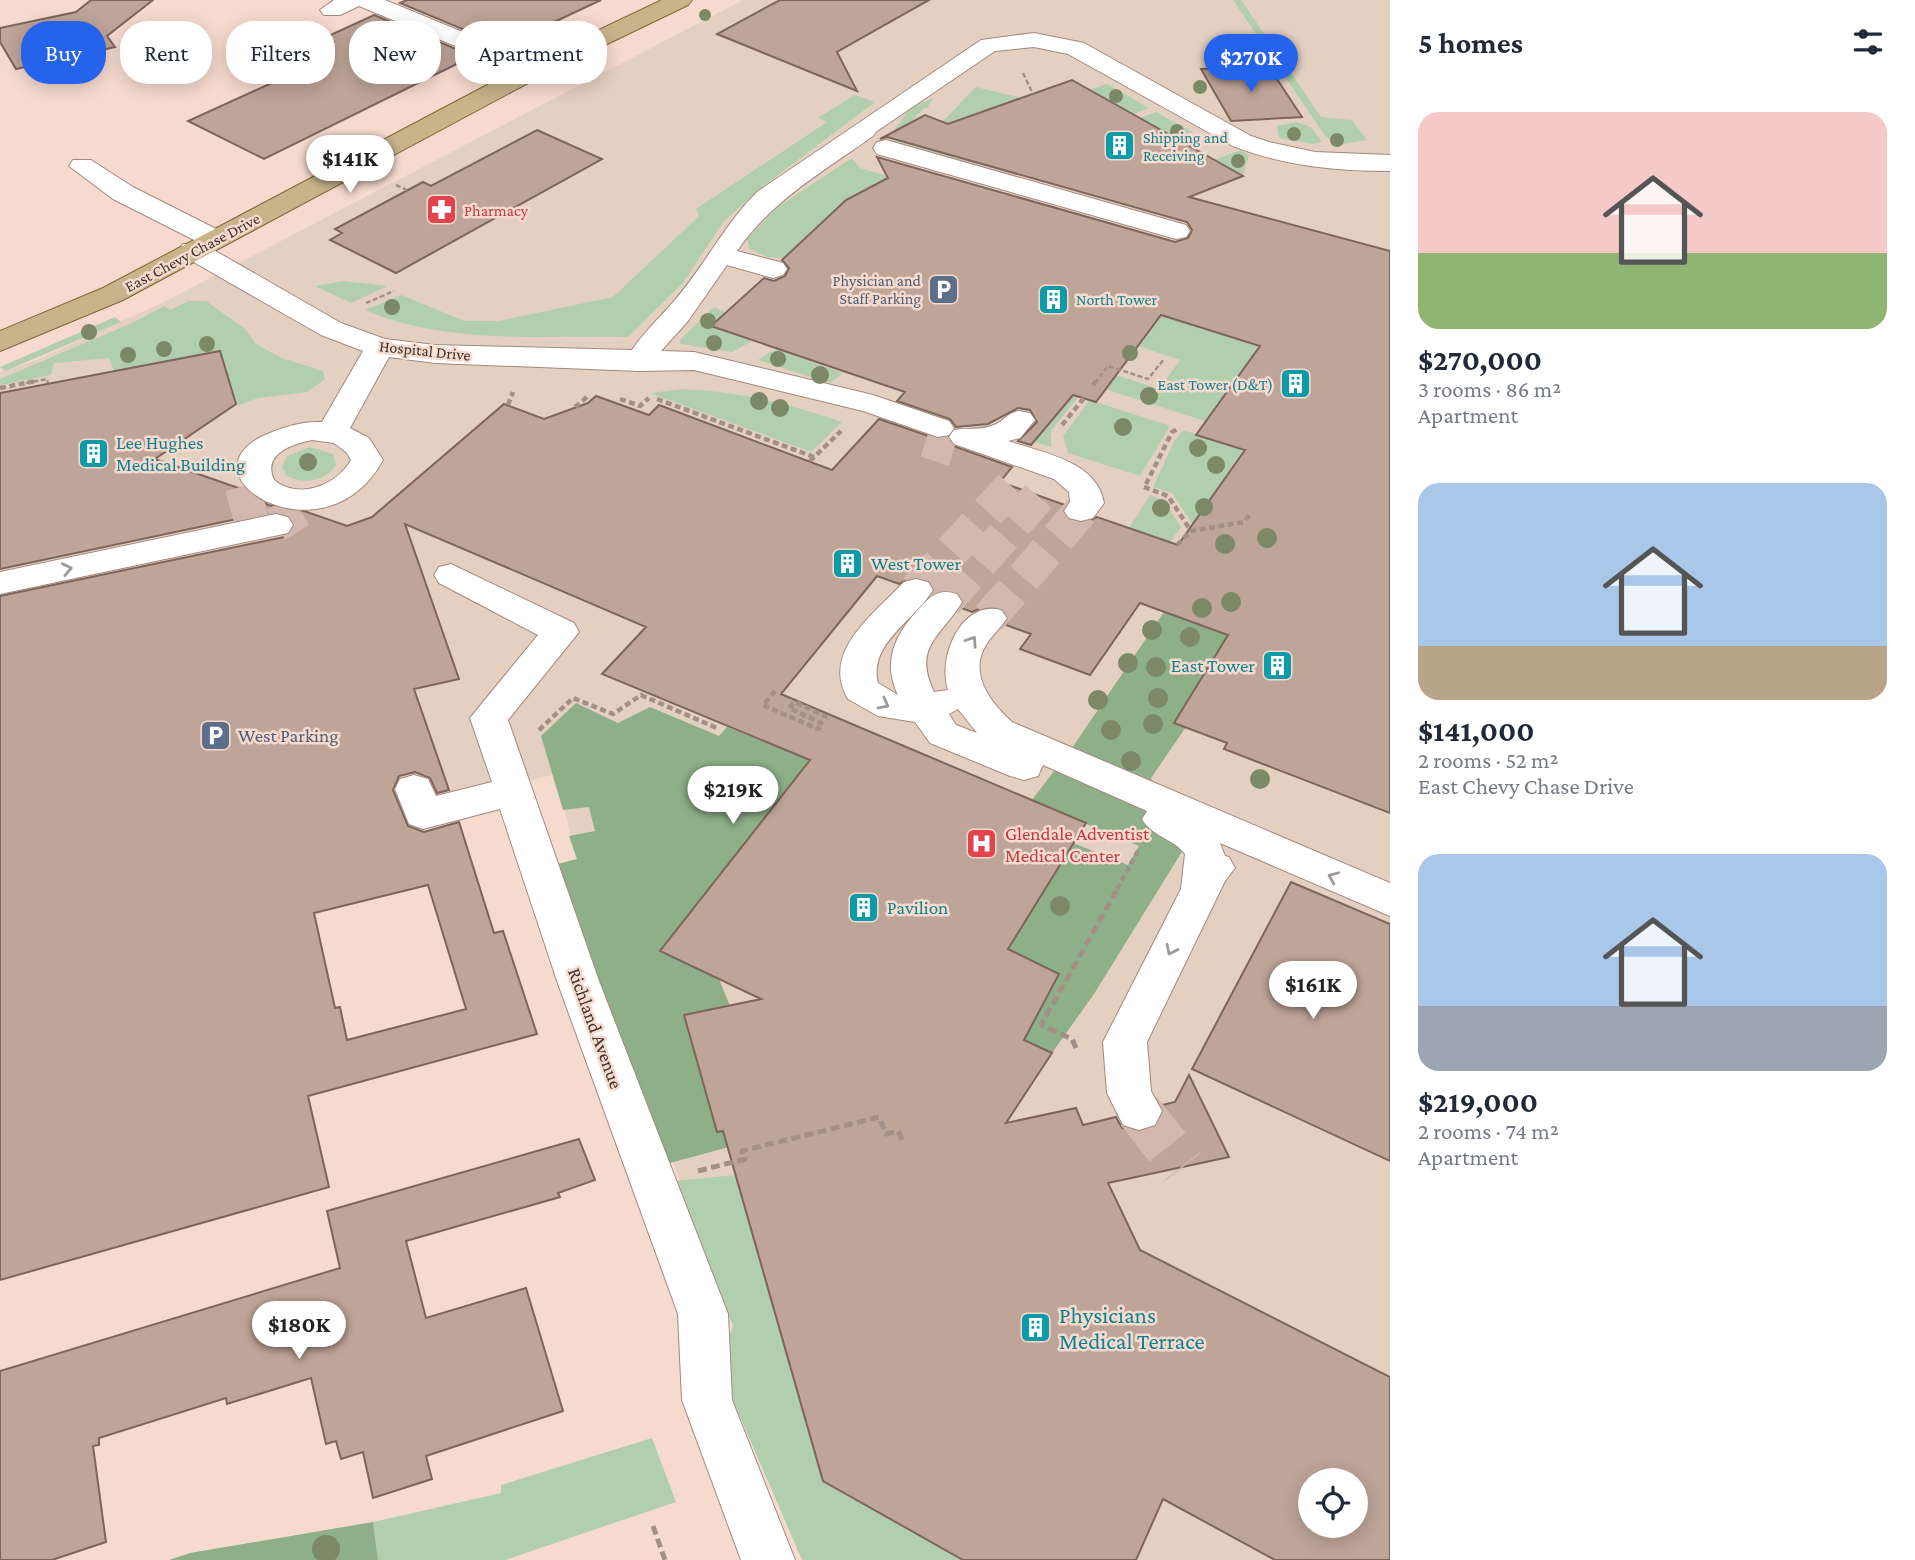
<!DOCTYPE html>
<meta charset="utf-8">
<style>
body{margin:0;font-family:"Crimson Pro",serif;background:#f6f6f7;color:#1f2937;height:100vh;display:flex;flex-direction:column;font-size:26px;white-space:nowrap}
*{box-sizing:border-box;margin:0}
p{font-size:23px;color:#747a83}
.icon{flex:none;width:38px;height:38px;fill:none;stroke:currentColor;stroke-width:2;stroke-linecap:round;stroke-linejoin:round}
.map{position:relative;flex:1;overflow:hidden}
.sheet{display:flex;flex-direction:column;background:#fff;width:525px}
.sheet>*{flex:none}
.guide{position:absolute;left:21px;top:21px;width:665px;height:63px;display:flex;gap:14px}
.controls{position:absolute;left:1298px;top:1468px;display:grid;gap:14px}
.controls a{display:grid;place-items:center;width:70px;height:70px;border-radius:50%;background:#fff;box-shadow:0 4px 18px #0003;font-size:35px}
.price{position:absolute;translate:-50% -60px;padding:0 16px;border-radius:24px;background:#fff;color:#222;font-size:23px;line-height:46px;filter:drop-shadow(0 2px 4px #0008)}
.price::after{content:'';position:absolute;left:50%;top:42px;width:21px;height:16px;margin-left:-10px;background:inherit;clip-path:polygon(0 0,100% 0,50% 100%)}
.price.on{background:#2563eb;color:#fff}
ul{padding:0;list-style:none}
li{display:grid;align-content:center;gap:14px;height:371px;padding:0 28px}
li span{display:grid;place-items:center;height:217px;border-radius:21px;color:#555}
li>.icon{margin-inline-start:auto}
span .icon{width:126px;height:126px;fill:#fffc;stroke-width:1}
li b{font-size:30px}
h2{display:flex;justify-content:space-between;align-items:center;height:84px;padding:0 28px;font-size:30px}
.pill{padding:0 24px;border-radius:28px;background:#fff;box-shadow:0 4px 18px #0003;font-size:24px;line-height:63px}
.pill.on{background:#2563eb;color:#fff}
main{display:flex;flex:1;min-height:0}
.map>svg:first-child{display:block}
.medical{fill:#e4d0c1;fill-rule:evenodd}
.green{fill:#b2cfad}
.forest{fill:#8db088}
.building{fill:#bfa498;stroke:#7e655b;stroke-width:2;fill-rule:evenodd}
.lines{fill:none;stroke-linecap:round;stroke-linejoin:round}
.minor-tunnel-far1{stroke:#d2b8ae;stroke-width:35;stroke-dasharray:35 18;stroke-linecap:butt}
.minor-tunnel{stroke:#d2b8ae;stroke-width:46;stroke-dasharray:46 24;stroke-linecap:butt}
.minor-casing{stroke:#a3887d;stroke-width:2}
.major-casing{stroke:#816537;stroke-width:2}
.path-far2{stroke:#a48f86;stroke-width:2.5;stroke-dasharray:5 2.5;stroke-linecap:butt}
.path-far1{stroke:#a48f86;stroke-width:4.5;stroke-dasharray:6 3.5;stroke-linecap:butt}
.path{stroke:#a48f86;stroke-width:5;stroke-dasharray:9 4.5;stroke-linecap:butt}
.minor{fill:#fff;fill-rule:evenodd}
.major{fill:#c9b38b;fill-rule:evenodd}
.tree{fill:#7c8966}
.oneway{stroke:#9e9896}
.labels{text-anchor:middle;stroke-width:5;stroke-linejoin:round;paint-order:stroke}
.far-culture-label{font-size:16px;fill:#0d838f;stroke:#f7dace;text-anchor:start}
.far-health-label{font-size:16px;fill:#be3a42;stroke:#f7dace;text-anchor:start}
.far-street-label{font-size:16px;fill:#3d322d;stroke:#f7dace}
.far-service-label{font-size:16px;fill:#4e5e75;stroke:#f7dace;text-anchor:end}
.culture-label{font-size:19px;fill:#0d838f;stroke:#f7dace;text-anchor:start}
.service-label{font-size:19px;fill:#4e5e75;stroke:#f7dace;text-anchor:start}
.health-label{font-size:19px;fill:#be3a42;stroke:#f7dace;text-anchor:start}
.street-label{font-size:19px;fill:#3d322d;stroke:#f7dace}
.near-culture-label{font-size:23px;fill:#0d838f;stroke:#f7dace;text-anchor:start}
</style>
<main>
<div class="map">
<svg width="1390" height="1560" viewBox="0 0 1390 1560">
<rect width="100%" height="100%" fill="#f7dace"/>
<path class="medical" d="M743,0h647v1560h-568l-17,-39 -202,-550 -47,-197 -556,140v-542l36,-12 130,-59zM1311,1480h45v46h-45z"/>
<g class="green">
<path d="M1233,0h8l80,117 31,3 15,20 -31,5 -11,-9z"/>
<path d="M1106,84l3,1 40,23 -15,6 -44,-24z"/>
<path d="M976,87l46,11 -20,7 -22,57 -5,2 -80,-23 -5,-5 20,-28 23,-10 -6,10h-3l-26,28 24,7z"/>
<path d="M855,95l20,7 -113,85 -39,35 -40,61 -55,54c-85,-2 -183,8 -263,-27l36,-15 64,26h34l114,-24 86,-81 -3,-7 131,-87 -9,-4z"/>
<path d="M1156,112l36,20 -16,6 -36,-20z"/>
<path d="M1296,122l15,5 11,15 -9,2 -34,-6 -2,-12z"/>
<path d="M1241,150l8,5 -6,21 -29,-16z"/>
<path d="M852,158l8,10 44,13c-62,10 -76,36 -119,77l-18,-1 -17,-8 -3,-10 32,-33z"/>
<path d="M343,281l45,5 -37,17 -36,-17z"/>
<path d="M189,301h17l38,27 12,16 26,14 41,13 2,8 -18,13 -49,6 -21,8 -17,-55 -106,20 -5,-13 -55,5 -3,12 -51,10v-6l132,-56 32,-17 6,4z"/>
<path d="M714,307l12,6 -14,14 40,14 -20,11 -51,-8 -1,-4z"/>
<path d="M1162,315l98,31 -55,75 -100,-32 11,-14 43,14 21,-29 -42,-14z"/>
<path d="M115,317l6,5 -116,49 -5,-4z"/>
<path d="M776,349l67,24 -13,10 -72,-23z"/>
<path d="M683,389c59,3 103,14 159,33l-31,30 -161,-59z"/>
<path d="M1073,395l5,2 -27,34v16l-33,-10 18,-19z"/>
<path d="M1090,400l80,26 -30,50 -72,-23 -5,-17z"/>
<path d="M1183,430l62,20 -51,76 -22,-33 -19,-6 22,-47z"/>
<path d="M310,447l23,7 3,11c-10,16 -32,20 -49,11l-5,-9 5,-11z"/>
<path d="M1150,495l14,6 17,26 -11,15 -41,-14z"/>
<path d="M736,1175l87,306 140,79h-161l-84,-194 15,-40 -58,-145z"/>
<path d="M652,1438l24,64 -171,58h-127l-5,-38 128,-29v-8z"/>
</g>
<g class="forest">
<path d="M1297,530l-123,192 12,5 -35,51 32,72 -89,144 -42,59 -28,-13 35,-66 -51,-25 65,-106 55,22 11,-19 -108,-45 41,-53 92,-136z"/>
<path d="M576,703l42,20 32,-16 69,29 8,-9 83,33 -150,191 59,28 11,27 -46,9 33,117 72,-15 -60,30 -63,17 -116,-298 27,-7 -8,-23 26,-5 -6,-24 -26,3 -22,-74z"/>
<path d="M373,1522l5,38h-209l21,-7z"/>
</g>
<g class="building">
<path d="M91,0h62l-46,36 8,11 -99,22 -16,-27v-14l76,-16z"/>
<path d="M407,0h194l-98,46 -103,-43z"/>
<path d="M780,0h149l-92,52 20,39 -140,-57z"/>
<path d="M374,15l99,41 -209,103 -76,-38 86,-39 -14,-7 73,-33 -9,-4z"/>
<path d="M1269,67l33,50 -71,4 -30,-52z"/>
<path d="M1072,80l171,96 -54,21 201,54v562l-166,-64 3,-6 -53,-20 54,-88 -88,-32 -50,72 -70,-26 11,-15 -25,-9 4,-7 -9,-11 -15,-1 -14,6 -11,-4 3,-7 -5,-8 -15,-3 -9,2 -6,-13 -14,-3 -16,8 -22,-8 -96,118 305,129 -78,126 51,25 -35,66 28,13 -46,70 70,-15 7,17 33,-8 6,11 18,5 17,-7 7,-14 -2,-7 13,-3 14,-27 40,82 -121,26 32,67 250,127v183h-115l-112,-61 -27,61h-173l-140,-79 -100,-350 -6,1 -33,-117 77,-16 -101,-48 150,-191 -208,-86 44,-47 -241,-103 54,155 -45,10 35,101 -12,3 -7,-15 -15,-6 -16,4 -6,14 15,36 16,6 35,-10 35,111 9,-2 34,103 -229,62 21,91 -329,93v-684l289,-60 6,-10 -5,-10 -15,-5 -275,58v-176l220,-42 16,53 -81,55 92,32 21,14 36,6 43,15 25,-9 132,-113 40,15 44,-16 8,-7 53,19 10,-10 173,65 47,-51 58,20 10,-1 6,8 59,21 -12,15 65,23 -4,6 7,10 14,3 15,-7 81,28 67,-95 -49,-15 64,-89 -99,-31 -65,87 -23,-7 -42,50 -13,-4 19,-19 -7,-12 -12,-2 -30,16 -32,3 -6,-8 -53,-18 8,-9 -194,-66 53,-48 10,3 11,-5 4,-8 -7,-8 64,-60 42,-22 -11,-21 298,85 13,-4 4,-8 -5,-8 -300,-85 -7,2 45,-24 23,9zM428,885l38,124 -119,31 -7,-33 -5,1 -21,-95zM1311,1480h45v46h-45z"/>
<path d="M537,130l65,29 -206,114 -66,-33 12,-7 -7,-4 88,-47 8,4z"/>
<path d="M1291,882l99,42v237l-198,-92z"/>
<path d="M579,1139l16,41 -37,13 2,4 -154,44 20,77 100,-30 37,123 -137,45 6,23 -59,19 -10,-46 -22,7 -5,-18 -10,3 -15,-66 -84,26 -1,-6 -127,40v7l-6,1 13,96 -54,18h-52v-189l340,-103 -13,-57z"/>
</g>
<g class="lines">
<g class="minor-tunnel-far1">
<path d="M926,440l28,9"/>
<path d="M230,508l36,-10"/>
<path d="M276,525l24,-15"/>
<path d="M916,590l96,-104"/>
<path d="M945,602l94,-106"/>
<path d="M989,618l92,-107"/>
</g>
<path class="minor-tunnel" d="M1139,1111l44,56"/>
<defs>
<g id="minor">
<path d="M334,0h51l158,65 3,5 -3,5h-18l-166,-69 -19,9h-16l-4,-5z"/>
<path d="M1034,33l50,10 167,93 18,6 46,10 75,3v16c-55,0 -106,-5 -157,-25l-165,-92 -34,-7 -39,4 -118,80 -4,5c-49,35 -101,64 -136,115l46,12 4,6 -4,6 -10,3 -46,-13 -39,56 -27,30 33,1 179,43 76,26 5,7 -5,7 -11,2 -75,-26 -169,-41 -55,1 -204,-8 -46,-6 -39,71 19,10 14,22c-58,106 -207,16 -118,-25 17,-8 38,-14 57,-13l41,-71 -42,-16 -138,-79 -4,-6 4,-6h19l-89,-45 -44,-33 4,-6h18l42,27 91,46 4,6 -4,6h-19l136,78 44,16 50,6 197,5c11,-16 22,-27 35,-41 34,-36 55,-82 90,-117l224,-152zM312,440l22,3 12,9 5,8c-15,26 -52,40 -77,20 -12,-26 18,-36 38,-40z"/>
<path d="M886,140l300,85 4,6 -4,6 -10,2 -299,-85 -4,-6 4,-6z"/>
<path d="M1019,411l11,2 5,7 -15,18 -12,3c35,12 89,20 96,62l-11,15 -12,3 -12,-3 -5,-7 6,-9 -1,-10 -15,-13 -100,-35 -5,-7 5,-7c14,-3 26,1 40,-5 10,-4 13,-12 25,-14z"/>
<path d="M276,514l12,3 5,8 -5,8 -288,61v-22z"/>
<path d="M451,564l123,59 5,9 -71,88 91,261 129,333 4,86 63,160h-54l-59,-160 -4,-86 -121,-333 -57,-172 -77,20 -14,-5 -14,-35 5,-10 14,-4 14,4 8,17 56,-14 -22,-64 68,-83 -99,-52 -5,-8 5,-8z"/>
<path d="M916,579l12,3 5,8c-19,31 -65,54 -55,93l20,12c-16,-33 -3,-60 19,-84 13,-14 20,-23 40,-17l5,8c-20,34 -50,44 -28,90l14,-2c-11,-33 14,-91 53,-80l6,8c-6,10 -15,17 -21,27 -18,29 5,58 26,77l378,161v33l-170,-73 5,13 4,1 6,11 -10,13 -78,161 4,49 11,20 -7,14 -16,5 -16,-5 -16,-32 -4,-51 78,-153 4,-35c-12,-16 -33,-17 -43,-35l5,-8 -104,-46 -5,11 -14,4 -14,-4 -80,-33 -15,-21 -37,-6 -30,-17c-28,-47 26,-85 56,-117zM958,709l19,24 -21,-8 -7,-11z"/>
</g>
<path id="major" d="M662,0h30l-4,5 -145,70 -420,225 -123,51v-20l103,-43 422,-223z"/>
</defs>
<use href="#minor" class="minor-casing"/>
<use href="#major" class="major-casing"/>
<g class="path-far2">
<path d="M1023,73l10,21"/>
<path d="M396,185l11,5"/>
<path d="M366,303l28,-12"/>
<path d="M26,383l21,-4 1,4"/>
<path d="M1095,383l13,-17 40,13 16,-20"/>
</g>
<g class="path-far1">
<path d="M1093,385l3,-4"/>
<path d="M0,388l36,-7"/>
<path d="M620,399l20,7 9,-8"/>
<path d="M657,399l157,58"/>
<path d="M508,405l5,-13"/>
<path d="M575,407l12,-10"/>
<path d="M1062,425l22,-27"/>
<path d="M810,461l31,-30"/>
<path d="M1146,484l26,-52 6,-3"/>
<path d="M1144,487l24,9 23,35"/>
<path d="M1177,545l14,-14 53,-9 6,-8"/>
<path d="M775,691l-12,14 55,24 5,-5"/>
<path d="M823,724l-34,-16 6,-6 34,16"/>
<path d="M539,730l34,-32 40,16 28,-19 78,34"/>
<path d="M1117,889l21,-38"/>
</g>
<g class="path">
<path d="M1076,1048l-4,-9 -31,-14 77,-137"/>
<path d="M698,1171l47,-12 -3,-8 137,-34 7,17 12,-3 5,11"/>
<path d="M653,1526l12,34"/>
</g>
<use href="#minor" class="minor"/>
<use href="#major" class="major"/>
</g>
<g class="tree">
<circle cx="705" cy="15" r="6"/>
<circle cx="1200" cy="87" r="7"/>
<circle cx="1116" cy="96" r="7"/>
<circle cx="1177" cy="131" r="7"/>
<circle cx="1294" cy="134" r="7"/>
<circle cx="1337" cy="140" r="7"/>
<circle cx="1238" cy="161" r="7"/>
<circle cx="392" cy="307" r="8"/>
<circle cx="708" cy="321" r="8"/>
<circle cx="89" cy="332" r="8"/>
<circle cx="714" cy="343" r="8"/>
<circle cx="207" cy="344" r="8"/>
<circle cx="164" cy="349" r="8"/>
<circle cx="1130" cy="353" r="8"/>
<circle cx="128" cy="355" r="8"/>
<circle cx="778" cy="359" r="8"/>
<circle cx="820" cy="375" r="9"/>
<circle cx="1149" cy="396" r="9"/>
<circle cx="759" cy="401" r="9"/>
<circle cx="780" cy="408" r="9"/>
<circle cx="1123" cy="427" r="9"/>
<circle cx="1198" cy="448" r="9"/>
<circle cx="308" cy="462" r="9"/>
<circle cx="1216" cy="465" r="9"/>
<circle cx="1204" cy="507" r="9"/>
<circle cx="1161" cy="508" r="9"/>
<circle cx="1267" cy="538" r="10"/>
<circle cx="1225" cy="544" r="10"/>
<circle cx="1231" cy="602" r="10"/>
<circle cx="1202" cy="608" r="10"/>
<circle cx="1152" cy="630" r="10"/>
<circle cx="1190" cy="637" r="10"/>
<circle cx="1128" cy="663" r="10"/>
<circle cx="1156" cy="667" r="10"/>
<circle cx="1158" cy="698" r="10"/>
<circle cx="1098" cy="700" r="10"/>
<circle cx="1153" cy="724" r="10"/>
<circle cx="1111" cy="730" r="10"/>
<circle cx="1131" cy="761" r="10"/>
<circle cx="1260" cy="779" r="10"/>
<circle cx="1060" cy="906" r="10"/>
<circle cx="326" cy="1549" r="14"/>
</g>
<defs><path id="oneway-chevron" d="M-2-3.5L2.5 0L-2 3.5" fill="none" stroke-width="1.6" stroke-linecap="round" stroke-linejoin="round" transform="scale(1.75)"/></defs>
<g class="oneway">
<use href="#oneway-chevron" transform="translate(67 569) rotate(-12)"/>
<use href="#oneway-chevron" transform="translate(972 641) rotate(-56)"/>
<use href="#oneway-chevron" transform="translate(884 704) rotate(28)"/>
<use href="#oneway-chevron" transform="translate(1333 877) rotate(-157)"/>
<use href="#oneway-chevron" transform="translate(1171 950) rotate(116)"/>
</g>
<defs>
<symbol id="building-square" viewBox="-11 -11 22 22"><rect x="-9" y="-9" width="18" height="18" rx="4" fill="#0f9aa8" stroke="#f7dace"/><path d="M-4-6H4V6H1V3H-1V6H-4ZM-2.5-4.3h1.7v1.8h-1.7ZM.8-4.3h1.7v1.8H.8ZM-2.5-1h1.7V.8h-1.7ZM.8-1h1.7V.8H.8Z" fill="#fff"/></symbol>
<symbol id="pharmacy-square" viewBox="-11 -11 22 22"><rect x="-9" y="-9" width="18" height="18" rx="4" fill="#e0444e" stroke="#f7dace"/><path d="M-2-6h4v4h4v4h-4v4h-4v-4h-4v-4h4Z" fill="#fff"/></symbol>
<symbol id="parking-square" viewBox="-11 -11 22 22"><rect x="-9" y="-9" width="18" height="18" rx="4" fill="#5c6f8a" stroke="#f7dace"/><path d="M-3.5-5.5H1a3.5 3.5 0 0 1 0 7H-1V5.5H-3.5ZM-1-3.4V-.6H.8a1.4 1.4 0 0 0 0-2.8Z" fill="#fff"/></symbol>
<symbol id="hospital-square" viewBox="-11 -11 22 22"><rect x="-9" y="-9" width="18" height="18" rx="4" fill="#e0444e" stroke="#f7dace"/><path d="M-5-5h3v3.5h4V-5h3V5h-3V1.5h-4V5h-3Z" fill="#fff"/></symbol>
</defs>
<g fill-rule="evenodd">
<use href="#building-square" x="1102" y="128" width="35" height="35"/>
<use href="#pharmacy-square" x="424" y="192" width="35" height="35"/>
<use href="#parking-square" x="926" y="272" width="35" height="35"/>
<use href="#building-square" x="1036" y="282" width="35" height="35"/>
<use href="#building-square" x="1278" y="366" width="35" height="35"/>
<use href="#building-square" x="76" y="436" width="35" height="35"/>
<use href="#building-square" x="830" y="546" width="35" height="35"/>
<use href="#building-square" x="1260" y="648" width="35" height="35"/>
<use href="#parking-square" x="198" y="718" width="35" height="35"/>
<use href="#hospital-square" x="964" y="826" width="35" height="35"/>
<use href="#building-square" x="846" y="890" width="35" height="35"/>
<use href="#building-square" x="1018" y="1310" width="35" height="35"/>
</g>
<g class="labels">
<g class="far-culture-label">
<text x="1143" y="143">Shipping and<tspan x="1143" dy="18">Receiving</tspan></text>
<text x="1076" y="305">North Tower</text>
<text x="1273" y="390" text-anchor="end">East Tower (D&amp;T)</text>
</g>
<g class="far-health-label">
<text x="464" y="216">Pharmacy</text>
</g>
<g class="far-street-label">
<text transform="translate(192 252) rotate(-28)" y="6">East Chevy Chase Drive</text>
<text transform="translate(425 350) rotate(6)" y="6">Hospital Drive</text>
</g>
<g class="far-service-label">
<text x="921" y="286">Physician and<tspan x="921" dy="18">Staff Parking</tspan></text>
</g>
<g class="culture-label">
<text x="116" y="449">Lee Hughes<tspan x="116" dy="22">Medical Building</tspan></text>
<text x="871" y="570">West Tower</text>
<text x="1255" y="672" text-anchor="end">East Tower</text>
<text x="887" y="914">Pavilion</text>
</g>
<g class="service-label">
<text x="238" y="742">West Parking</text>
</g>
<g class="health-label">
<text x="1005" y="840">Glendale Adventist<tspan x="1005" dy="22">Medical Center</tspan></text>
</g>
<g class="street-label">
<text transform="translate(596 1028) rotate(70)" y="7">Richland Avenue</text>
</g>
<g class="near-culture-label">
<text x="1059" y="1323">Physicians<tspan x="1059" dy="26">Medical Terrace</tspan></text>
</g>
</g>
</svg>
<div class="controls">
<a><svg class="icon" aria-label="locate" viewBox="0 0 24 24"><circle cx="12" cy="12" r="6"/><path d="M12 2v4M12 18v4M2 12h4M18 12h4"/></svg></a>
</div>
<b class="price on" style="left:1251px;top:94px">$270K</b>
<b class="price" style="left:350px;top:195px">$141K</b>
<b class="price" style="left:733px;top:826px">$219K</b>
<b class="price" style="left:1313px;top:1021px">$161K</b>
<b class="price" style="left:299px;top:1361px">$180K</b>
<div class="guide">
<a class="pill on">Buy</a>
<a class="pill">Rent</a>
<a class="pill">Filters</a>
<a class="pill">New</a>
<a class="pill">Apartment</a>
</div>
</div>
<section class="sheet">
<h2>5 homes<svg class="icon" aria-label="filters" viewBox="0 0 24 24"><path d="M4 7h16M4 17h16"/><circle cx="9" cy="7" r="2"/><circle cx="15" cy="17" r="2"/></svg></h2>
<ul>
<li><span style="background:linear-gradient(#f6c9c9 65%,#8fb573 0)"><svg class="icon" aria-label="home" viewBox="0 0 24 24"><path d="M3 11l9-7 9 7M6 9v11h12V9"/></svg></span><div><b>$270,000</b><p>3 rooms · 86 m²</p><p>Apartment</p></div></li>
<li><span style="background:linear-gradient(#a9c7e8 75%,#b9a48a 0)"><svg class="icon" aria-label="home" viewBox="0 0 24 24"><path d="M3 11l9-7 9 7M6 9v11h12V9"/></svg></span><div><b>$141,000</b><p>2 rooms · 52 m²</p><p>East Chevy Chase Drive</p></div></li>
<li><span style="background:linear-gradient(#a9c7e8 70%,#9aa5b1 0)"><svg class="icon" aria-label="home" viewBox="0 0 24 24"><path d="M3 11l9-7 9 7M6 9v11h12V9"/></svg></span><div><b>$219,000</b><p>2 rooms · 74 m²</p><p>Apartment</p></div></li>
</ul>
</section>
</main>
